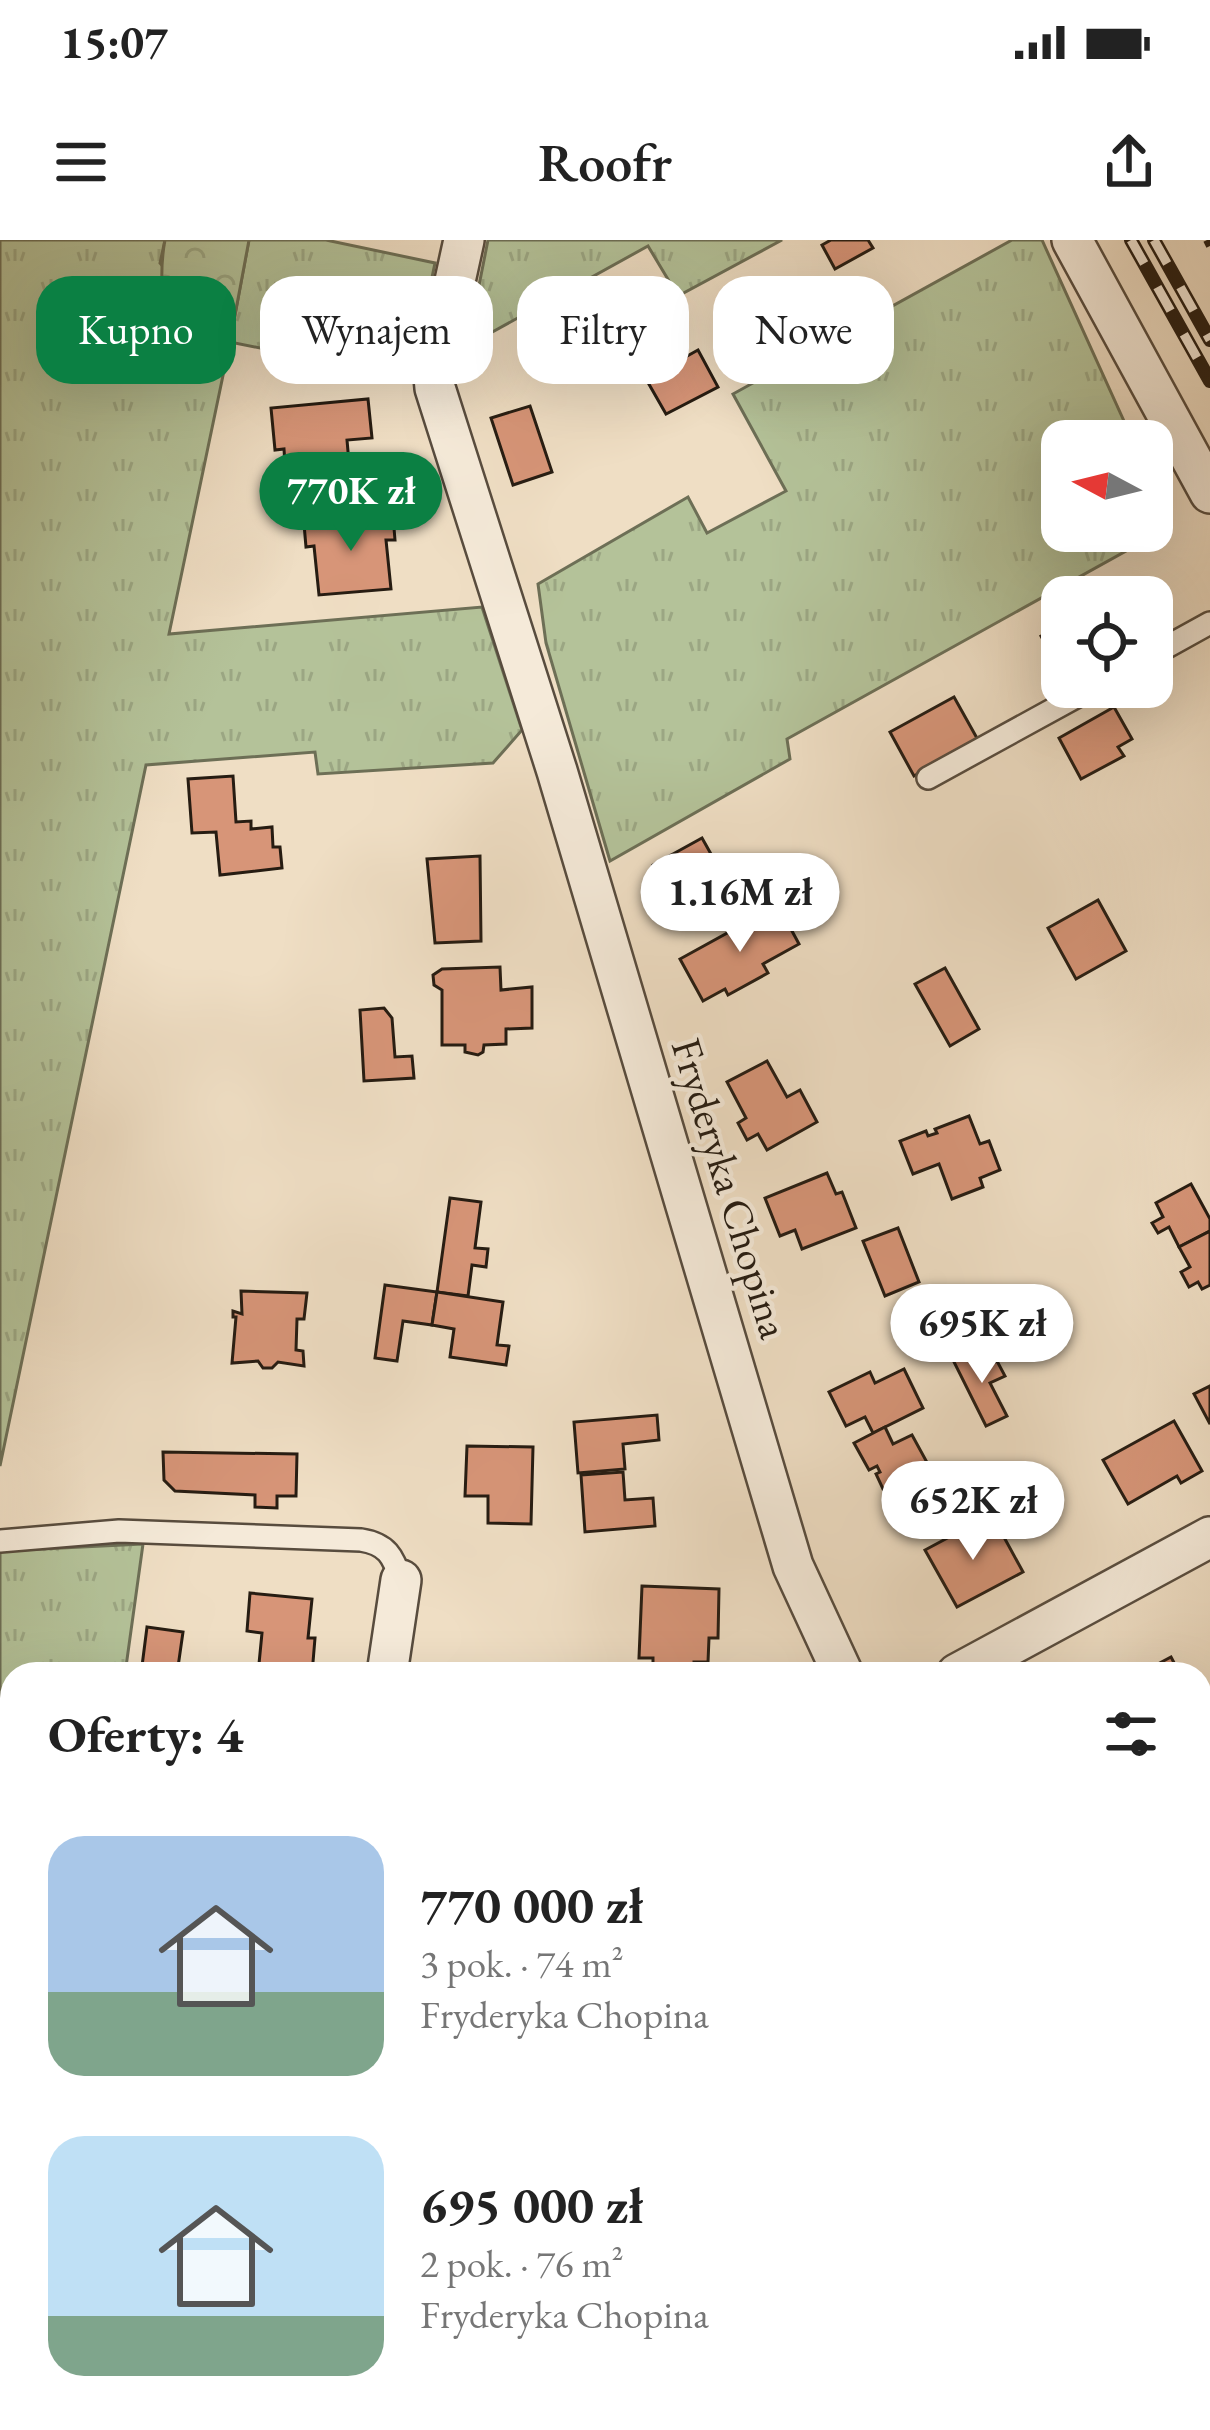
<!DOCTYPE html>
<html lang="pl">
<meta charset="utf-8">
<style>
body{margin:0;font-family:"EB Garamond",serif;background:#f2f2f2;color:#222;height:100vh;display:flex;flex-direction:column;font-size:45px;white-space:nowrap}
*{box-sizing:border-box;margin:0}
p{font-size:39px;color:#767676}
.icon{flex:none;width:66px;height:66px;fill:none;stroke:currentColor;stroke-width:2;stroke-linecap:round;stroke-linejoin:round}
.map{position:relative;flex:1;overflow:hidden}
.panel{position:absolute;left:0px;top:1422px;width:1212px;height:768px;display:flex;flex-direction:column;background:#fff;border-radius:36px 36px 0 0;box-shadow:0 12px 48px #0002}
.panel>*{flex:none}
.banner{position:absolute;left:36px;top:36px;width:1140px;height:108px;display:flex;gap:24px}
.needle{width:78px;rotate:277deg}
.controls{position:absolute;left:1041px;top:180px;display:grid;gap:24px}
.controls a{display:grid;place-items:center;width:132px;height:132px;border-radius:24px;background:#fff;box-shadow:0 12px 48px #0002;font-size:60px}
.price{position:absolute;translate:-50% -102px;padding:0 27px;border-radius:42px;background:#fff;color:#222;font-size:39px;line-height:78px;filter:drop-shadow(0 3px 6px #0008)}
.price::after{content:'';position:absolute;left:50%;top:72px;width:36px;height:27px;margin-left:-18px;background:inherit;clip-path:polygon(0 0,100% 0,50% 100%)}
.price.current{background:#0b8043;color:#fff}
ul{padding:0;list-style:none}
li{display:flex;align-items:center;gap:36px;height:300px;padding:0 48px}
li span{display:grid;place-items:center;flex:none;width:336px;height:240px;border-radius:36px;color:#555}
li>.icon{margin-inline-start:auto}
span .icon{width:144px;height:144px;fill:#fffc;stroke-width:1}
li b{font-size:51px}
h2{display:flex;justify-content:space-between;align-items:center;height:144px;padding:0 48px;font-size:51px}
.chip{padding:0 42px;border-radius:36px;background:#fff;box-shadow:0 12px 48px #0002;font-size:42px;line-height:108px}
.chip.current{background:#0b8043;color:#fff}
.status{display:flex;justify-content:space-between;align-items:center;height:84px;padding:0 60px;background:#fff;direction:ltr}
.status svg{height:33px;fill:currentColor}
header{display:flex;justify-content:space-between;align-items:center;height:156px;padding:0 48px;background:#fff;font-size:54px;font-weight:600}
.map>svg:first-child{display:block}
.grass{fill:url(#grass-tufts);stroke:#6d6f56;stroke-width:3}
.forest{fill:url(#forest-crowns);stroke:#6d6f56;stroke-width:3}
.building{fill:#d79578;stroke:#261c12;stroke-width:3}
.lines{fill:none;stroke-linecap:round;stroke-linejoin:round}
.lane-casing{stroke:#584c3e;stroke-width:26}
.street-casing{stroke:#584c3e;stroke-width:44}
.path{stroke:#261c12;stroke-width:8;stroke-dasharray:9 6;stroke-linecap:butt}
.lane{stroke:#f5ead9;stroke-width:21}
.street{stroke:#f5ead9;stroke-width:39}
.rail-casing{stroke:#261c12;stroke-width:14}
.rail{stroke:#f5ead9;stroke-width:9;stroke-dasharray:27;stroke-linecap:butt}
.labels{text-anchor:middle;stroke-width:9;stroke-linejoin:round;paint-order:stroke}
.street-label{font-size:42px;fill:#261c12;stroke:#f5ead9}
</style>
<div class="status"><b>15:07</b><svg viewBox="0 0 49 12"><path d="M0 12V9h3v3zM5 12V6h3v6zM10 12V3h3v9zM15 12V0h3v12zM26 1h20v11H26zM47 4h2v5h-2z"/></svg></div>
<header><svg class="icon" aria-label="menu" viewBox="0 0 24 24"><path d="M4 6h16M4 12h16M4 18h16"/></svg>Roofr<svg class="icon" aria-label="share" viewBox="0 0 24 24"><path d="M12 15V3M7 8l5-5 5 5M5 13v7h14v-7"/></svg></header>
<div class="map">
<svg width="1210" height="2190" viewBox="0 0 1210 2190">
<defs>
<pattern id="grass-tufts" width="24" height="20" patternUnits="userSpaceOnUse" patternTransform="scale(3)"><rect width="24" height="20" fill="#b4c299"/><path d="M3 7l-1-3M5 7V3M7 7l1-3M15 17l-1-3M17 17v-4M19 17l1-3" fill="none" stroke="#9ba683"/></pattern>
<pattern id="forest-crowns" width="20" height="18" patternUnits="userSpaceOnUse" patternTransform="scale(3)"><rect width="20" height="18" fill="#b4c299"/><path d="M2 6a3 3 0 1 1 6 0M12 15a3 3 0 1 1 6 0" fill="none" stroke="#9ba683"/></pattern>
</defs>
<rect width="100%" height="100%" fill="#efdec4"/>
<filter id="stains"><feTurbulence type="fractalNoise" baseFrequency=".00167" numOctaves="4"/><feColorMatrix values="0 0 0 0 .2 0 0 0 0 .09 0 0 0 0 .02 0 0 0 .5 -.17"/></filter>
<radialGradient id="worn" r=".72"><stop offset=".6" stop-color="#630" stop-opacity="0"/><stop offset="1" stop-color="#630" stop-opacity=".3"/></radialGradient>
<g class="grass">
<path d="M0,0h165l-5,23 70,78 19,-101h77l109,23 -24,115 -181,-36 -61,292 313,-27 40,123 -29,33 -175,11 -3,-22 -169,13 -146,701z"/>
<path d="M488,0h294l-104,56 -30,-50 -181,100z"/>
<path d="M1012,0h30l91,201h-71v90h90v-48l19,43 -384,213 3,20 -180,102 -64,-218 -8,-59 150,-87 19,36 79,-42 -53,-97z"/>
<path d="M143,1304l-18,130h-113v342l-12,1v-466z"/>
</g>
<path class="forest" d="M165,0h84l-19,102c-43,7 -63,6 -67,-43 -2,-21 -2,-38 2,-59z"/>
<g class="building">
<path d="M831,0h37l5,8 -38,21 -13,-24z"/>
<path d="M698,110l20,37 -52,27 -20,-35z"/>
<path d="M368,159l4,39 -25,2 3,34 -64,6 -2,-31 -9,1 -4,-42z"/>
<path d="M530,166l22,66 -39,13 -22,-67z"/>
<path d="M393,276l2,24h-9l5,49 -72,6 -5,-49 -8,1 -2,-23z"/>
<path d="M1062,385v48l-21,-37z"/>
<path d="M954,457l24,43 -64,36 -24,-44z"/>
<path d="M1114,467l18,32 -14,8 6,9 -43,23 -22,-41z"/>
<path d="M233,536l3,46 15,-1v8l21,-2 1,20h7l2,21 -62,7 -4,-43 -24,1 -4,-54z"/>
<path d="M702,598l23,41 -50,27 -22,-41z"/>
<path d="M480,616l1,85 -46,2 -8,-84z"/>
<path d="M1098,660l28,51 -50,28 -28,-51z"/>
<path d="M778,665l21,39 -36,20 5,9 -40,22 -3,-6 -22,12 -23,-42z"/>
<path d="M500,727l1,23 31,-3v41l-26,1v15l-22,1 -1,7 -5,3 -13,-3v-7h-23v-55l-8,-5 -1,-10 9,-6z"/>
<path d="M945,728l34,61 -29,17 -35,-62z"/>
<path d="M384,768l8,10 3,39 17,-1 2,22 -50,3 -4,-71z"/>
<path d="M767,821l20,36 13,-7 17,32 -50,28 -9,-16 -11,6 -9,-17 8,-5 -19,-36z"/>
<path d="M969,876l11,28 9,-3 11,29 -20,8 3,9 -31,12 -13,-35 -26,10 -13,-33 26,-10 2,5 9,-3 -2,-4z"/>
<path d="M827,933l9,21 6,-2 14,36 -54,21 -7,-19 -15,6 -15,-38z"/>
<path d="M1191,944l19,35v12l-31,16 -10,-20 -11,6 -6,-10 11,-6 -7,-14z"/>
<path d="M450,958l31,4 -6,46 13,1 -2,18 -14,-2 -4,31 -31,-4z"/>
<path d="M898,988l21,54 -34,14 -22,-55z"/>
<path d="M1210,991v54l-8,4 -4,-7 -9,5 -8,-15 9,-5 -11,-20z"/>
<path d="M385,1045l52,7 -5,33 -29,-4 -6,40 -22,-3z"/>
<path d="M241,1051l66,2 -3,26h-7l-1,31 7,1 1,15 -26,-4 -6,6h-9l-5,-7 -26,2 4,-46h-3v-6l9,3z"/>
<path d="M437,1052l66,10 -6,43 12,1 -3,19 -56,-8 4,-28 -22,-4z"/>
<path d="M974,1109l9,19 14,-7 8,15 -15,7 17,33 -21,10 -33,-66z"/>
<path d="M904,1129l19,39 -50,25 -8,-16 -19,9 -17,-34 41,-20 5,11z"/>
<path d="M1210,1146v38l-16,-30z"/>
<path d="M657,1175l2,25 -36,4 2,25 -47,4 -4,-51z"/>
<path d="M1174,1181l28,50 -21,12 -4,-7 -49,28 -25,-44z"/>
<path d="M885,1187l8,17 19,-9 17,31 -46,23 -7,-15 4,-2 -3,-6 -8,4 -15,-27z"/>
<path d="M467,1206l66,1 -2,77 -43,-1v-27h-23z"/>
<path d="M163,1212l134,2 -1,42h-19v12l-22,-1v-12l-80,-4 -11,-11z"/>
<path d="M623,1232l2,28 28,-2 2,28 -70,6 -4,-57z"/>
<path d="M983,1279l2,4 -16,8 5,9 25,-12 24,44 -66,35 -32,-57z"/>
<path d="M642,1346l77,3 -1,49h-9l-1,24h-14v12h-41v-16h-14z"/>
<path d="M250,1353l62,6 -4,39h7l-3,36h-54l4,-41 -15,-2z"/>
<path d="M147,1387l36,5 -6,42h-36z"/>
<path d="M1171,1417l9,17h-41z"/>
<path d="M1210,1549v71l-10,-18v-47z"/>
<path d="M64,2178h43l1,12h-43z"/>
<path d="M332,2178h55l1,12h-54z"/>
<path d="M429,2178h48l-7,12h-26v-12z"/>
<path d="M945,2178h30v12h-29z"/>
</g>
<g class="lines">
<defs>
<g id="lane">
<path d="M1152,415l58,-32"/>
<path d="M928,538l166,-91"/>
<path d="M0,1301l119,-10 242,9c26,4 32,16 40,40"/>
</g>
<g id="street">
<path d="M464,0l-30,137 1,11 122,383 236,795 50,108"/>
<path d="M1072,0l138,253"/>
<path d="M387,1434l14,-94"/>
<path d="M957,1434l253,-137"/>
<path d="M0,1805l12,-1"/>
<path d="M1200,2091l10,19"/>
<path d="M280,2190l2,-12"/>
</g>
</defs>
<use href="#lane" class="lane-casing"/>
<use href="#street" class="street-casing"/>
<path class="path" d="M1207,0l3,6"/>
<use href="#lane" class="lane"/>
<use href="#street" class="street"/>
<defs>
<g id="rail">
<path d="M1131,0l79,141"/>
<path d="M1154,0l56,100"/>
</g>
</defs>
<use href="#rail" class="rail-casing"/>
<use href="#rail" class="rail"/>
</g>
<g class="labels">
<g class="street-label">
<text transform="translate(731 948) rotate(73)" y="15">Fryderyka Chopina</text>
</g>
</g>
<rect width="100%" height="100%" filter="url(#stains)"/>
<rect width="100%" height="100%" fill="url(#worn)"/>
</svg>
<div class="controls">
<a><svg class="needle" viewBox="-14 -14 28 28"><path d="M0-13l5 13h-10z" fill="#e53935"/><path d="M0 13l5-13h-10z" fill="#767676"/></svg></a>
<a><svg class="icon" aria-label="locate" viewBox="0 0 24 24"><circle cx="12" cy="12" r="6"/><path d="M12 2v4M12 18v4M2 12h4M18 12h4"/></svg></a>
</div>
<b class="price current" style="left:351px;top:314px">770K zł</b>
<b class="price" style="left:740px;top:715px">1.16M zł</b>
<b class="price" style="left:982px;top:1146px">695K zł</b>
<b class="price" style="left:973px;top:1323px">652K zł</b>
<div class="banner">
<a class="chip current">Kupno</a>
<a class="chip">Wynajem</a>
<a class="chip">Filtry</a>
<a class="chip">Nowe</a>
</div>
<section class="panel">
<h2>Oferty: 4<svg class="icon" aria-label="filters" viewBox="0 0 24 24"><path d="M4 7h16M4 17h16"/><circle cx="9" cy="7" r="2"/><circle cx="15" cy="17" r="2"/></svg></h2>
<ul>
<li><span style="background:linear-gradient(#a9c7e8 65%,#7fa58c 0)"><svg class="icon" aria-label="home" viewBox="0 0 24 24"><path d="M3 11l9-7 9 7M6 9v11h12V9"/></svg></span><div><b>770 000 zł</b><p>3 pok. · 74 m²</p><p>Fryderyka Chopina</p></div></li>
<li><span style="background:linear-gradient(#bfe0f5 75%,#7fa58c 0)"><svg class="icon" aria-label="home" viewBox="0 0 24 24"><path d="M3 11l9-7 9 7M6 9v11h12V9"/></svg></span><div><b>695 000 zł</b><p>2 pok. · 76 m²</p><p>Fryderyka Chopina</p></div></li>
</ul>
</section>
</div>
